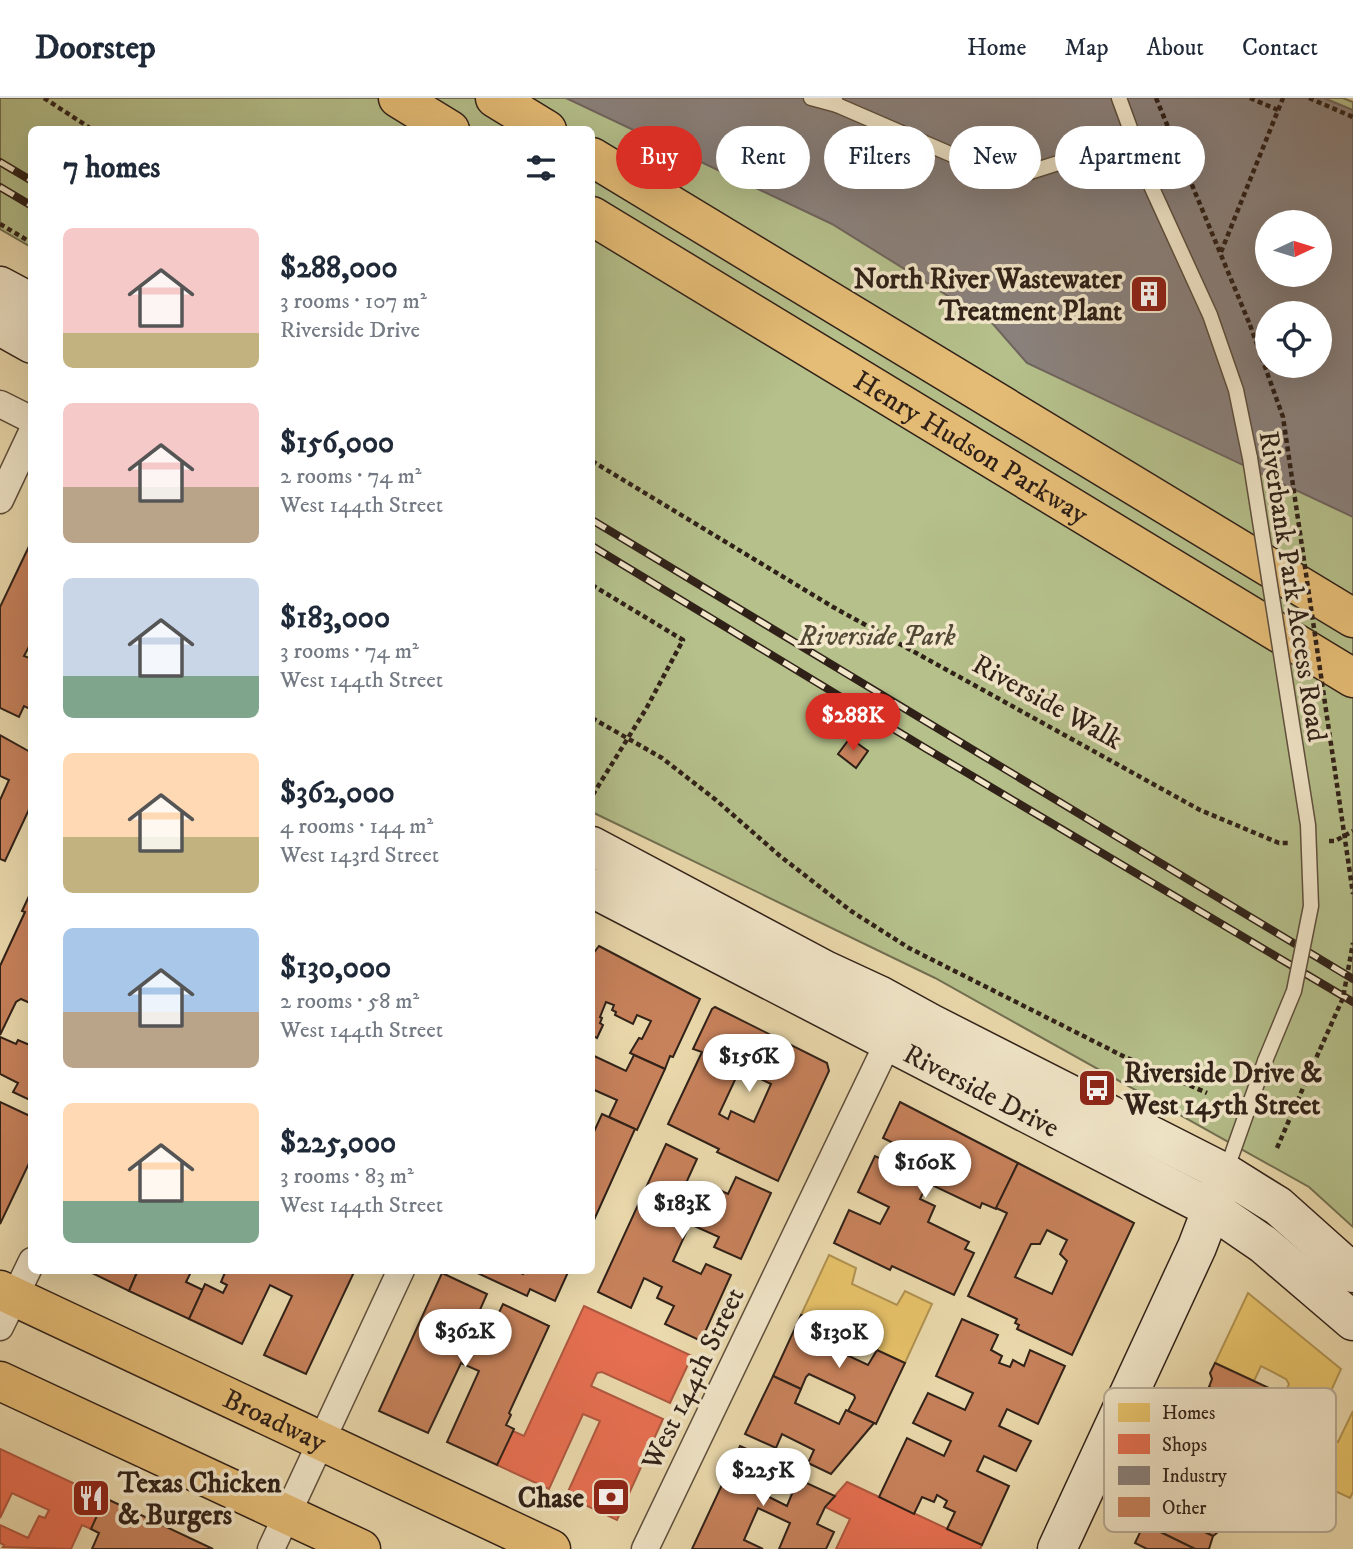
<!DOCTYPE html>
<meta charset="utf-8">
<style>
body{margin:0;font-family:"IM FELL DW Pica",serif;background:#f2f2f3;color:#1f2937;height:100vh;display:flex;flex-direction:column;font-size:26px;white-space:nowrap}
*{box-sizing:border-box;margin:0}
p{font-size:23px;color:#747a83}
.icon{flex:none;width:38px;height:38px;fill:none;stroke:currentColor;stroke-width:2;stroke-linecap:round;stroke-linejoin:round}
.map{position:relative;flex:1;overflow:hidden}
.side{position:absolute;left:28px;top:28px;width:567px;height:1148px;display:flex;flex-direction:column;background:#fff;border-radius:10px;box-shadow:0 7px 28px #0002}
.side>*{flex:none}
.hud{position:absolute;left:616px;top:28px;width:632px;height:63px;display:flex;gap:14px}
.needle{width:46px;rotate:86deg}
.buttons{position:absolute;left:1255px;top:112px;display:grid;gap:14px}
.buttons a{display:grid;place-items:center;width:77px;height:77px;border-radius:50%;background:#fff;box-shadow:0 7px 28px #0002;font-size:35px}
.price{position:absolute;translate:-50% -60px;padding:0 16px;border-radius:24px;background:#fff;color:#222;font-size:23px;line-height:46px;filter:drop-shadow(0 2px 4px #0008)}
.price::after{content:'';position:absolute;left:50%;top:42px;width:21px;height:16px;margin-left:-10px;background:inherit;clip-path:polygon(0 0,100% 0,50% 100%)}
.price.on{background:#d93025;color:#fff}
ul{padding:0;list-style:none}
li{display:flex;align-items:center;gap:21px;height:175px;padding:0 35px}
li span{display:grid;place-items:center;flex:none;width:196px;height:140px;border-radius:10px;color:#555}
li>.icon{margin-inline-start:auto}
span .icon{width:84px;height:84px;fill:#fffc;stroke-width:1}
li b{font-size:30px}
h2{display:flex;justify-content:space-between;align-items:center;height:84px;padding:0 35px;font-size:30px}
.chip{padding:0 24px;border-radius:32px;background:#fff;box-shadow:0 7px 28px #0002;font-size:24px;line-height:63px}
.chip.on{background:#d93025;color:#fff}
header{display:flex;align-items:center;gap:42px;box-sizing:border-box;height:98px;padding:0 35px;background:#fff;border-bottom:2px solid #e0e1e3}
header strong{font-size:33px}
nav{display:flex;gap:38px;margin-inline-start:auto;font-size:24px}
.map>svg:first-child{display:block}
.green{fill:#b5c08b;stroke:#727052;stroke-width:2;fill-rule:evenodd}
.homes{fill:#e9c46a;stroke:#b29351;stroke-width:2}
.shops{fill:#e76f51;stroke:#b05840;stroke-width:2}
.industry{fill:#8a817c;stroke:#6f645e;stroke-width:2;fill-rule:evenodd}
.building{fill:#c8825c;stroke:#302118;stroke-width:2;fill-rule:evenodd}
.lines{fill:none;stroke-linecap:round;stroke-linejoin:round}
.lane-casing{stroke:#5f4f3d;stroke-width:17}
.street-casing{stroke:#5f4f3d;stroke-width:29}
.secondary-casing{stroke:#302118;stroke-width:41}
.primary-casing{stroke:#302118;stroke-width:41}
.highway-casing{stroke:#302118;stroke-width:41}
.path{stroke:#302118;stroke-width:4.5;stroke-dasharray:5 3.5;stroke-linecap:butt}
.lane{stroke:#f2e7ca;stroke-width:14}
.street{stroke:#f2e7ca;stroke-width:26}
.secondary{stroke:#f2e7ca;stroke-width:38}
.primary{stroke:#e6bd76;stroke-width:38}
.highway{stroke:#e6bd76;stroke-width:38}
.rail-casing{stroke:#302118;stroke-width:8}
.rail{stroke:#f2e7ca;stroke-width:5;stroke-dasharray:16;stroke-linecap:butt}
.lane-bridge-casing{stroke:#5f4f3d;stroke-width:17;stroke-linecap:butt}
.path-bridge{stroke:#302118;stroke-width:4.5;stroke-dasharray:5 3.5;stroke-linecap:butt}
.lane-bridge{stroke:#f2e7ca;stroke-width:14}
.labels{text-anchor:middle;stroke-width:7;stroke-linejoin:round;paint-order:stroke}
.poi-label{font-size:28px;font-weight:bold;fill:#302118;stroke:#f2e7ca;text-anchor:end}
.street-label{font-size:28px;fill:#302118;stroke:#f2e7ca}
.park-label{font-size:28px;font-style:italic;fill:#514935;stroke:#f2e7ca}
.key{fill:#f2e7ca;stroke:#b8ac95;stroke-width:2}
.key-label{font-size:19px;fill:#302118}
</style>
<header>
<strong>Doorstep</strong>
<nav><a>Home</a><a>Map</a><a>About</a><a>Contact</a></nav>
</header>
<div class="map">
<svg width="1353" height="1451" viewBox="0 0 1353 1451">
<rect width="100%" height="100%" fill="#ebdaad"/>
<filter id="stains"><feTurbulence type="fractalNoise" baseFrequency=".00286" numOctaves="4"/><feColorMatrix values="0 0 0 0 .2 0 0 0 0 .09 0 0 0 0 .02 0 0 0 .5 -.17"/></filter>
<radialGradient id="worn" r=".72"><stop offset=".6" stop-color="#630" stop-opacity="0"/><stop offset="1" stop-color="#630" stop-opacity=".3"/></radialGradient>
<path class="green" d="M0,0h1343l10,4v1125l-44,-40 -374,-209 -343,-166v-682h-560l-1,117 -31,-18zM1267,124h53v53h-53zM1267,215h53v53h-53z"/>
<g class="homes">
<path d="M829,1157l27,13 -4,16 45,21 8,-14 27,13 -27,59 -28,-13 6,-15 -48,-23 -9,14 -25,-11z"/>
<path d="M1248,1195l93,76 -20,44 -37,-18 5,-11 -3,-5 -25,-13 -7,15 -39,-18z"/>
<path d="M1353,1313v81l-3,6 -41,-19 19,-41 10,4z"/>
</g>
<g class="shops">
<path d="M584,1208l108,50 -22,47 -68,-31 -5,1 -6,13 72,33 -46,101 -51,-24 34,-75 -17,-7 -34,75 -52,-24 16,-34 11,5z"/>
<path d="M0,1351l105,49 -14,31 -9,-4 -11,24 -68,-2 1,-2 -4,-2v-18l28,13 11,-22 6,2 4,-8 -37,-17 -12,25z"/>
<path d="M847,1384l135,63 -2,4h-144l14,-30 -25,-12z"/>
</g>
<path class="industry" d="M566,0h758l29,12v407l-326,-154 -34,-39 -161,-100zM1267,124h53v53h-53zM1267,215h53v53h-53z"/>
<g class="building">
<path d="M32,442v101l-8,15 8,3v51l-8,-4 -5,11 -19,-9v-101z"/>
<path d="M0,637l32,18v50l-27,58 -5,-2v-59l9,-20 -9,-4z"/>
<path d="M850,640l18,13 -12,17 -18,-14z"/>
<path d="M29,798l3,1v71l-3,6 3,5v25l-11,-5 -5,3 -16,33v-69l25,-54 -3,-1z"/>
<path d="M599,848l101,53 -27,58 -3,-1 -5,13 -35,-16 9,-15 3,1 9,-18 -14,-6 -4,9 -18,-9 1,-3 -4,-2 2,-5 -8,-3 -6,15 2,1 -2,5 3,2 -6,13 -5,-3v-80z"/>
<path d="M715,909l112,56 2,8 -51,110 -61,-29 2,-3 -51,-25 34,-72 -9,-3 19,-40zM740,971l31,15 -17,38 -23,-11 -3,8 -9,-5z"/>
<path d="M0,939l16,7 2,-4 14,6v55l-19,-9 5,-9 -18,-9z"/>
<path d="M592,957l34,16 8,-16 31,14 -28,61 -28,-13 8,-17 -25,-11z"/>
<path d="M0,1004l32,15v40l-32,67z"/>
<path d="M900,1004l118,61 -22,46 -14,-6 -2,5 -52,-25 -8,16 15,7 -7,16 41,20 -4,7 9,4 -20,42 -62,-29 -2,4 -56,-27 15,-33 31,14 9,-17 -31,-15 17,-36 31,15 8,-18 -31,-15z"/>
<path d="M602,1016l33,15 -41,91 -2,-2v-82z"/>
<path d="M666,1046l31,15 -11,24 12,6 4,-7 26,12 8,-17 35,16 -30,66 -27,-12 5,-10 -29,-13 -17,37 28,13 5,-10 25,11 -30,66 -36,-17 9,-18 -17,-8 5,-11 -18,-9 -13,30 -33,-16z"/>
<path d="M1018,1065l116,60 -62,132 -55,-26 2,-4 -4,-2 2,-4 -49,-23 39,-83 -11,-5zM1047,1132l20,10 -7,14 7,7 -15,33 -37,-17 16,-33h9z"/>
<path d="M86,1172h52l-9,21z"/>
<path d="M138,1172h54l-6,12 17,8 -14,29 -60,-28z"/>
<path d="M226,1172h129l-49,104 -42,-19 28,-59 -22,-11 -28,59 -53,-25 16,-35 18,9 4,-8 -6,-3z"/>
<path d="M471,1172h45l7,4 2,-4h44l-14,31 -25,-12 -3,7z"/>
<path d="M442,1175l45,21 -20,45 16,7 20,-42 46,22 -40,87 2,2 -5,10 8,4 -17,36 -50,-23 32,-71 -18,-8 -33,70 -49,-22z"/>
<path d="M801,1217l25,11 -5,17 47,22 9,-15 28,13 -29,61 -28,-13 7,-13 -1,-3 -45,-21 -3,3 -5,12 -28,-13z"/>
<path d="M962,1221l36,16 -7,15 11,6 -3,7 11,4 3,-7 11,6 6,-16 35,16 -27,58 -31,-15 -8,17 32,15 -15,30 -32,-15 -7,15 32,15 -27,59 -35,-16 8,-17 -11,-5 3,-6 -10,-6 -3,7 -12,-5 -8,17 -35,-17 28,-59 37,18 7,-15 -38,-18 15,-30 37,17 8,-17 -37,-17z"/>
<path d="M1215,1265l54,25 -4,10 13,6 -6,13 -63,-30 3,-8 -2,-6z"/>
<path d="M773,1278l28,13 -6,14 44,21 7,-14 28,13 -43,51 -23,-11 6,-13 -32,-16 -6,14 -31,-14z"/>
<path d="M1209,1289l55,26 -4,8 9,5 -5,12 -9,-1 -57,-27z"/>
<path d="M740,1348l44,20 -10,22 -3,-1 -4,9 20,10 11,-27 37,17 -10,11 -8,17 17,8 -8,17h-47l11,-26 -32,-15 -14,32 19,9h-71z"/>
<path d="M1160,1391l62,29 -5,15 -4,3 -61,-29z"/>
<path d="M105,1400l108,51h-121l7,-16 -8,-4z"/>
<path d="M1152,1409l61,29 -4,13h-14l-51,-25z"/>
<path d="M1144,1426l51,25h-48l-12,-6z"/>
</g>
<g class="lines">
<defs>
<g id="lane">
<path d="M811,0l26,7"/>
<path d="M834,0l3,7 171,74 126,-40"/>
<path d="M1119,0l33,90 58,127 26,75 14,68"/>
<path d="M1226,1073l39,-110"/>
</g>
<g id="street">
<path d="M0,306l32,16"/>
<path d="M0,402l32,-68"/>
<path d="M0,1229l32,-66"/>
<path d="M271,1451l130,-279"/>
<path d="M645,1451l250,-521"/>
</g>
<g id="secondary">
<path d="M0,188l32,17"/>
<path d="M0,228l32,18"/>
<path d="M592,748l233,124 54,25 51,28 295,150 53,33 75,67"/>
<path id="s1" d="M592,790l620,321 51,35 90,77"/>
<path d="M1057,1451l140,-302 23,-60"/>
</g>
<g id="primary">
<path id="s2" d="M0,1192l551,259"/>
<path d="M0,1283l361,168"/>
</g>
<g id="highway">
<path d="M398,0l52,32"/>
<path d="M495,0l52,32"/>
<path d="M592,59l761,461"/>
<path id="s3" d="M592,118l761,462"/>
</g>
</defs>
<use href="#lane" class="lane-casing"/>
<use href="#street" class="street-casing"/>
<use href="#secondary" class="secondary-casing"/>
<use href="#primary" class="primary-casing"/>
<use href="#highway" class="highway-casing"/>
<g class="path">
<path d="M44,0l49,32"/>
<path d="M1156,0l94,227"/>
<path d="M1250,0l28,12"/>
<path d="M1309,0l44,19"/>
<path d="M0,126l32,19"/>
<path d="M1221,154l62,-154"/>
<path d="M592,363l241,146 367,203 79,33h10"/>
<path d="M592,487l91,55 -37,69 -54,87"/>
<path d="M592,620l70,40 54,42 64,56 71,55 58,37 216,109 82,36"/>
<path d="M1329,743h6l18,-10"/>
<path d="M1277,1050l36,-83"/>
</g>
<use href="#lane" class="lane"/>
<use href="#street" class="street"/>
<use href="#secondary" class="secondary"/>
<use href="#primary" class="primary"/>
<use href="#highway" class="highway"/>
<defs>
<g id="rail">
<path d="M0,64l32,19"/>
<path d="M0,89l32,19"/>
<path d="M592,422l761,459"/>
<path d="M592,448l333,202 428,254"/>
</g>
</defs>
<use href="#rail" class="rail-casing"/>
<use href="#rail" class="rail"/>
<defs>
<path id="lane-bridge" d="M1250,360l58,367 3,81 -17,85 -29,70"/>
</defs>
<use href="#lane-bridge" class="lane-bridge-casing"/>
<g class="path-bridge">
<path d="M1250,227l33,92 70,477"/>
<path d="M1313,967l30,-67 10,-55"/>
</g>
<use href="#lane-bridge" class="lane-bridge"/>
</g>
<defs>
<symbol id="building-square" viewBox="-11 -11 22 22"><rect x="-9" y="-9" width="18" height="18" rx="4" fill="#8f2418" stroke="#f2e7ca"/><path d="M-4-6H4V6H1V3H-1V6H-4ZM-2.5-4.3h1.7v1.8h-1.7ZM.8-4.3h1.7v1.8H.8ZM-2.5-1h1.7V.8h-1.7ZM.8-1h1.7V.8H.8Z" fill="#fff"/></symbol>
<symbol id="bus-square" viewBox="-11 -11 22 22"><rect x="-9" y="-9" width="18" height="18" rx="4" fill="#8f2418" stroke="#f2e7ca"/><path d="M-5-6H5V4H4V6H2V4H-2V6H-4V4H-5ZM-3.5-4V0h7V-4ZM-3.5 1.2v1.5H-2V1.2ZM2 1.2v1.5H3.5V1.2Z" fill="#fff"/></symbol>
<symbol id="bank-square" viewBox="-11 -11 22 22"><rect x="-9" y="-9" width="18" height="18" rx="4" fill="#8f2418" stroke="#f2e7ca"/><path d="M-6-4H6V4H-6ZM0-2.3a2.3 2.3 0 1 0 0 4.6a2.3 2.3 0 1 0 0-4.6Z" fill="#fff"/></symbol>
<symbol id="restaurant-square" viewBox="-11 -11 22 22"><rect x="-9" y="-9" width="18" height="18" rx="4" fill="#8f2418" stroke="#f2e7ca"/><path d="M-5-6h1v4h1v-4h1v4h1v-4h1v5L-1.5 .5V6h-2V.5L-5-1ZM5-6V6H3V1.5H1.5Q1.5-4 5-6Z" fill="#fff"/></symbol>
</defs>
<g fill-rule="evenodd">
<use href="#building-square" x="1127" y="174" width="44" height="44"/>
<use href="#bus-square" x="1075" y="968" width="44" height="44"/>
<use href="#bank-square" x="589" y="1377" width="44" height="44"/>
<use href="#restaurant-square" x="69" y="1378" width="44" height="44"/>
</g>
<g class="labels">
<g class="poi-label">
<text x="1122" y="190">North River Wastewater<tspan x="1122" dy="32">Treatment Plant</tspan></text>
<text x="1124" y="984" text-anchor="start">Riverside Drive &amp;<tspan x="1124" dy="32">West 145th Street</tspan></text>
<text x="118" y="1394" text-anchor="start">Texas Chicken<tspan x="118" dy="32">&amp; Burgers</tspan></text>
<text x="584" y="1409">Chase</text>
</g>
<g class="street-label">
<text dy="10" stroke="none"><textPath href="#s3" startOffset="444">Henry Hudson Parkway</textPath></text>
<text transform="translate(1294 488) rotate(81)" y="10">Riverbank Park Access Road</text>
<text transform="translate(1048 603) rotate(29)" y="10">Riverside Walk</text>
<text dy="10" stroke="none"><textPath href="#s1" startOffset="439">Riverside Drive</textPath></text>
<text transform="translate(692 1280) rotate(-64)" y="10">West 144th Street</text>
<text dy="10" stroke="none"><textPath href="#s2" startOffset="304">Broadway</textPath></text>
</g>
<g class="park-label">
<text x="877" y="547">Riverside Park</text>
</g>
</g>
<rect x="1104" y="1290" width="232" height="144" rx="10" class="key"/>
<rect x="1118" y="1305" width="32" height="19" fill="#e9c46a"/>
<rect x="1118" y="1336" width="32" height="20" fill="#e76f51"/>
<rect x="1118" y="1368" width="32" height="19" fill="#8a817c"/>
<rect x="1118" y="1399" width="32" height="20" fill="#c8825c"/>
<g class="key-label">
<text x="1162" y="1321">Homes</text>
<text x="1162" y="1353">Shops</text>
<text x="1162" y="1384">Industry</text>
<text x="1162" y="1416">Other</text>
</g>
<rect width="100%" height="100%" filter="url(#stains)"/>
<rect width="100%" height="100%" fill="url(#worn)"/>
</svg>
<div class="buttons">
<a><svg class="needle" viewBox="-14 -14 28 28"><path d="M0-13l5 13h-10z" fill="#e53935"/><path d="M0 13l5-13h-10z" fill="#747a83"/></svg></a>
<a><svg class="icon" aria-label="locate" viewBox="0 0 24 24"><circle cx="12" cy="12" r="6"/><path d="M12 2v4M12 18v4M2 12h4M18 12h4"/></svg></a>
</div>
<b class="price on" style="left:853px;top:655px">$288K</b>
<b class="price" style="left:749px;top:996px">$156K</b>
<b class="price" style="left:925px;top:1102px">$160K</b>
<b class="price" style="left:682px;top:1143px">$183K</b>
<b class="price" style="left:465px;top:1271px">$362K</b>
<b class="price" style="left:839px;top:1272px">$130K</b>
<b class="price" style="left:763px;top:1410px">$225K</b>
<div class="hud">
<a class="chip on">Buy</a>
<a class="chip">Rent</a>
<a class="chip">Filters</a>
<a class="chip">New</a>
<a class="chip">Apartment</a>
</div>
<section class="side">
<h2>7 homes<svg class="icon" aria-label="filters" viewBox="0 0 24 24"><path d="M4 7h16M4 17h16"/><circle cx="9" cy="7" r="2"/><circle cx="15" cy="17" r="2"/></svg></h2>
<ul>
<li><span style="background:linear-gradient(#f6c9c9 75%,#c2b280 0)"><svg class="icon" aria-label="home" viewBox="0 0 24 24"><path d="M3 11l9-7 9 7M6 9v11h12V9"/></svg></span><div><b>$288,000</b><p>3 rooms · 107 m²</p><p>Riverside Drive</p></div></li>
<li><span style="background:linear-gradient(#f6c9c9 60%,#b9a48a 0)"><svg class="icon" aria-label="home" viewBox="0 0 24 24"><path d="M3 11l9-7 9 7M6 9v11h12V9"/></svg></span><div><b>$156,000</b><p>2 rooms · 74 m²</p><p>West 144th Street</p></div></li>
<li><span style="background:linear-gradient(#c9d6e8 70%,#7fa58c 0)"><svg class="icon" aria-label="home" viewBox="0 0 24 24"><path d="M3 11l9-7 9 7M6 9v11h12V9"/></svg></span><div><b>$183,000</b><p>3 rooms · 74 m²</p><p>West 144th Street</p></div></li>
<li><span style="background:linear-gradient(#ffd9b3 60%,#c2b280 0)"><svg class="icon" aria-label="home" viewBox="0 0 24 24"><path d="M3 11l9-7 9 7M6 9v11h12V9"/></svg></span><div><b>$362,000</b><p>4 rooms · 144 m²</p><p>West 143rd Street</p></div></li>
<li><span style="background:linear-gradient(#a9c7e8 60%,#b9a48a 0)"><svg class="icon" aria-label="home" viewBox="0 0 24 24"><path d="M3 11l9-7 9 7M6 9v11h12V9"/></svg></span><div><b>$130,000</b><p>2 rooms · 58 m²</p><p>West 144th Street</p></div></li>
<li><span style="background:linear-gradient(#ffd9b3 70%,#7fa58c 0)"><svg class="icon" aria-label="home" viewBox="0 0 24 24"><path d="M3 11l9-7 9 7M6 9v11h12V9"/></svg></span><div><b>$225,000</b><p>3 rooms · 83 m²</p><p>West 144th Street</p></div></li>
</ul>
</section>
</div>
